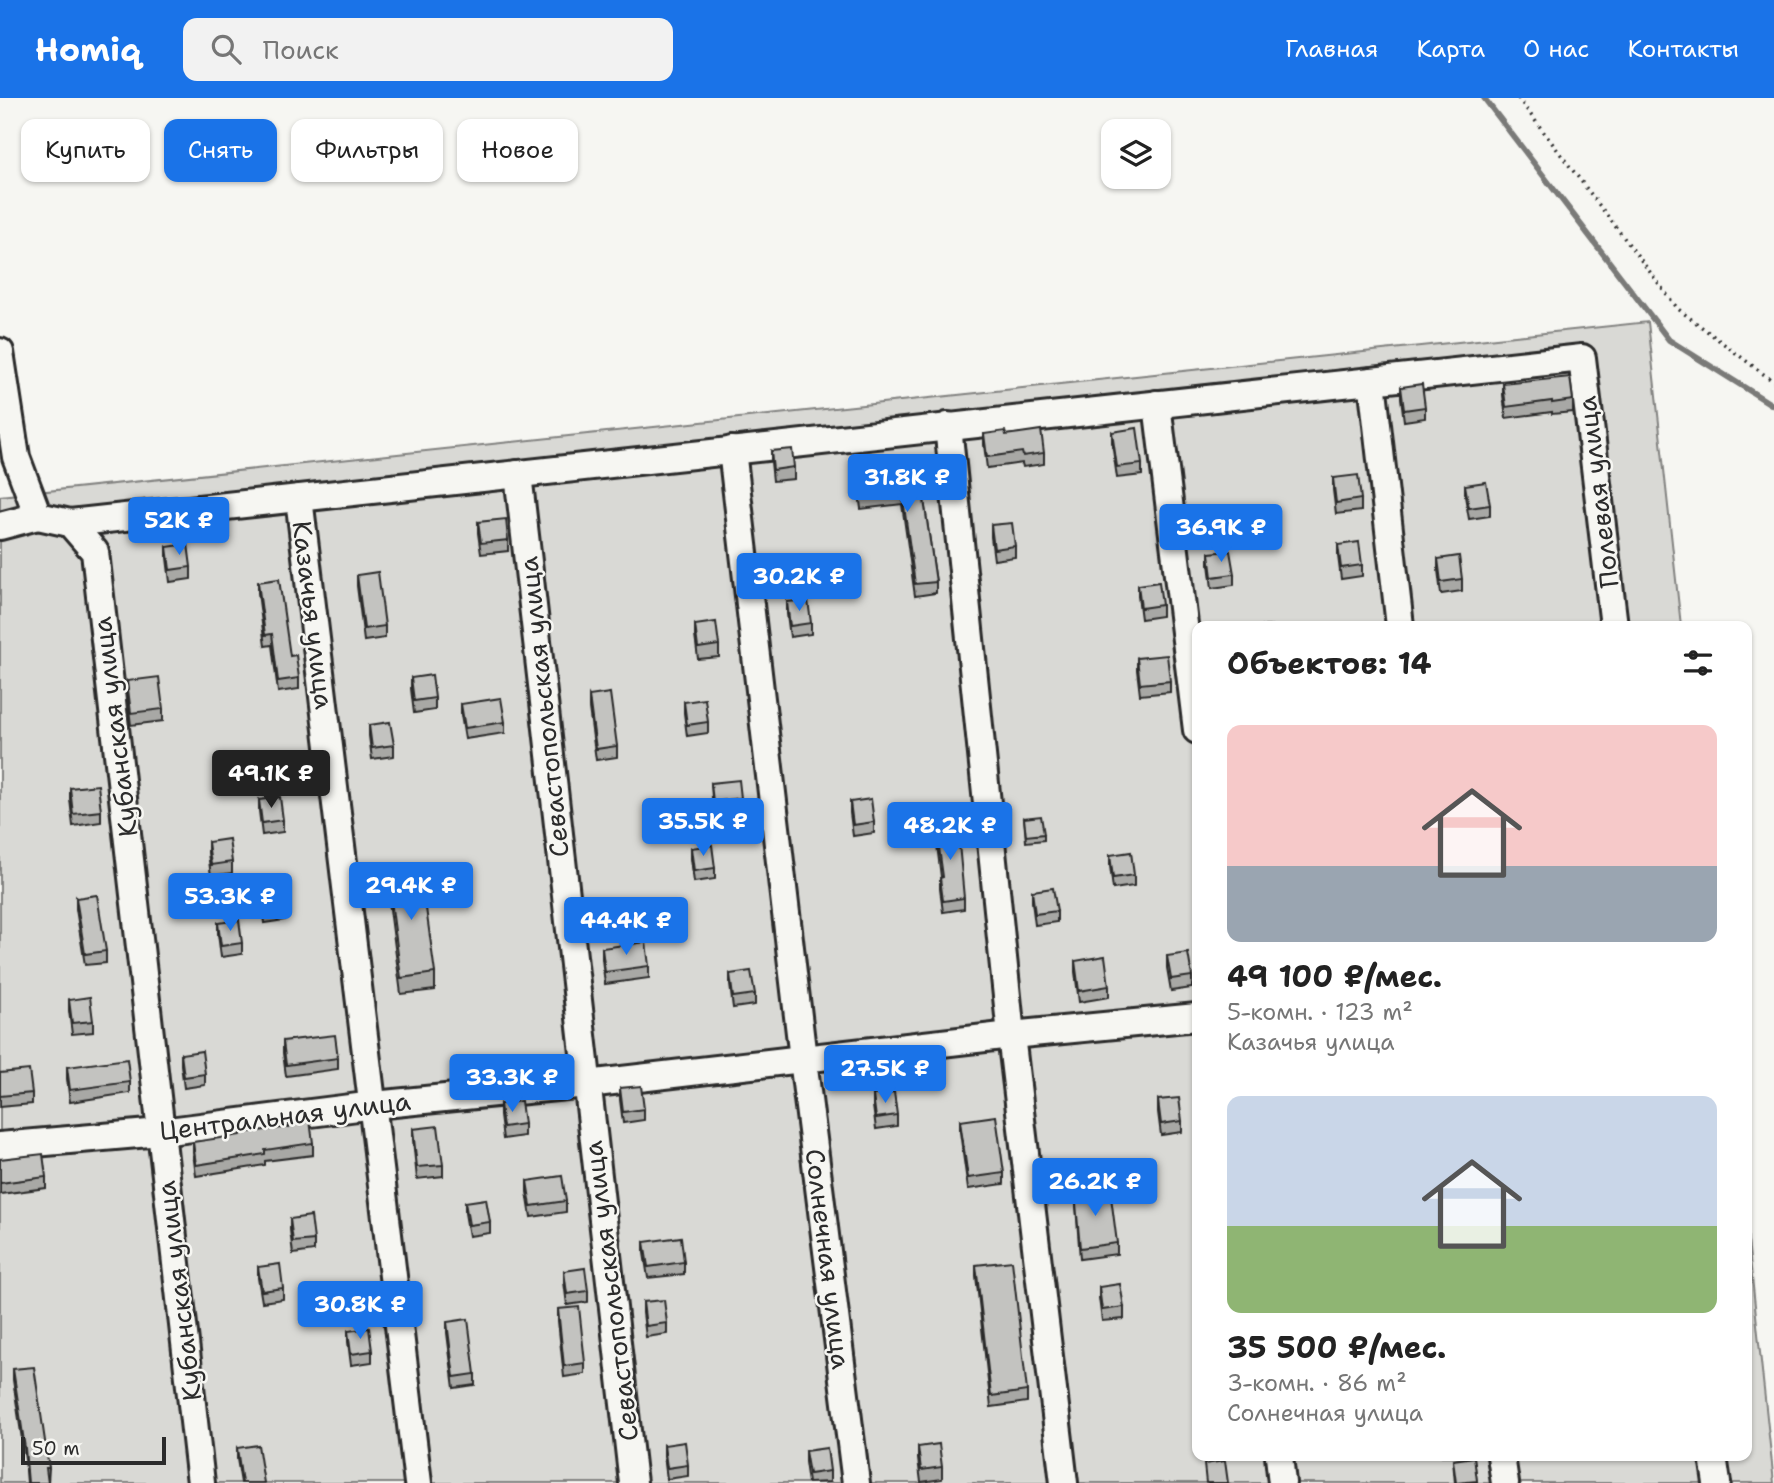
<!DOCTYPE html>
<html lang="ru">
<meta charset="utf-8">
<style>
body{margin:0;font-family:"Shantell Sans",sans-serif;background:#f2f2f2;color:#222;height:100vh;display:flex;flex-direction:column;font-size:26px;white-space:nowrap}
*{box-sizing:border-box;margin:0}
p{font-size:23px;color:#767676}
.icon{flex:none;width:38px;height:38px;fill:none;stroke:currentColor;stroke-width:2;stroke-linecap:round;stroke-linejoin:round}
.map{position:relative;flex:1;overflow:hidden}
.details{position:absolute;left:1192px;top:523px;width:560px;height:840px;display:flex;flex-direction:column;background:#fff;border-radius:14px;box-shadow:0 2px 5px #0004}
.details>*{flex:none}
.banner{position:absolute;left:21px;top:21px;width:665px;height:63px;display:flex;gap:14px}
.buttons{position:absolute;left:1101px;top:21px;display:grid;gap:14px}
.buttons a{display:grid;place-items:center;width:70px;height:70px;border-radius:14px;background:#fff;box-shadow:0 2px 5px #0004;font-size:35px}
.scale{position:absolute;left:21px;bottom:18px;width:145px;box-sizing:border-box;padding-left:7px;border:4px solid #2b2b2b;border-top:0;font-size:19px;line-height:24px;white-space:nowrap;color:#2b2b2b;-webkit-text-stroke:5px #f6f6f2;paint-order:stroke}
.price{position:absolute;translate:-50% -60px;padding:0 16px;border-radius:7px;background:#1a73e8;color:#fff;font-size:23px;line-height:46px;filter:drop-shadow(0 2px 4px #0008)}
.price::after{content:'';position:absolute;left:50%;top:42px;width:21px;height:16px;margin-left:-10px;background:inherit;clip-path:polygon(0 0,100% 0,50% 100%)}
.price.on{background:#222;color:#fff}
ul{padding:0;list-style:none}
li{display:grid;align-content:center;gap:14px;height:371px;padding:0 35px}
li span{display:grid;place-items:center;height:217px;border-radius:14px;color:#555}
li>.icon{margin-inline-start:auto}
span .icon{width:126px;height:126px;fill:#fffc;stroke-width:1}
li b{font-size:30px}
h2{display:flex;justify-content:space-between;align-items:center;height:84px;padding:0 35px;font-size:30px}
.tag{padding:0 24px;border-radius:14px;background:#fff;box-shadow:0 2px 5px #0004;font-size:24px;line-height:63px}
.tag.on{background:#1a73e8;color:#fff}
header{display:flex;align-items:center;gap:42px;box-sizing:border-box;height:98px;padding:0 35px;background:#1a73e8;color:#fff}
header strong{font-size:33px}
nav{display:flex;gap:38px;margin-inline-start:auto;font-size:24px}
.search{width:490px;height:63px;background:#f2f2f2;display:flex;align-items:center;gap:18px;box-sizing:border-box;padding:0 24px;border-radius:14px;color:#767676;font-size:26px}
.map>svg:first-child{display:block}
.green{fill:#d9d9d5;stroke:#828280;stroke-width:2}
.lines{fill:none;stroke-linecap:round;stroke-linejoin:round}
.stream{stroke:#7a7a78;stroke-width:6}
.minor-casing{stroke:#2b2b2b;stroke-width:32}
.path{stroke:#2b2b2b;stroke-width:3.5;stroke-dasharray:2 5;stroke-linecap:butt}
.minor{stroke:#f6f6f2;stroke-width:26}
.wall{fill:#a8a8a5;stroke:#2b2b2b;stroke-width:2}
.building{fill:#c3c3c0;stroke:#2b2b2b;stroke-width:2}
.labels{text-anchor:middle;stroke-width:5;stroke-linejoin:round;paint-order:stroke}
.street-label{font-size:26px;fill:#2b2b2b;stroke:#f6f6f2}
</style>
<header>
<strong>Homiq</strong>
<div class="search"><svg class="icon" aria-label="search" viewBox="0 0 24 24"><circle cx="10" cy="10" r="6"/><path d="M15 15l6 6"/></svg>Поиск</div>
<nav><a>Главная</a><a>Карта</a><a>О нас</a><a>Контакты</a></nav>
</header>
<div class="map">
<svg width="1774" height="1385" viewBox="0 0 1774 1385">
<rect width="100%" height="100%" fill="#f6f6f2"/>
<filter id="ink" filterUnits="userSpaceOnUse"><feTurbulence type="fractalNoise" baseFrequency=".0143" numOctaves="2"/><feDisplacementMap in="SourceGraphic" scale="14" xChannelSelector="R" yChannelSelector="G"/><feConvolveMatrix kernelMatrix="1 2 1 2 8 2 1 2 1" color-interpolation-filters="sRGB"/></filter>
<g filter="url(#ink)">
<path class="green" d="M1648,224l33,304h-484v830h549l1,-225 27,252h-1774v-987z"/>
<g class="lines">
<path class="stream" d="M1484,0l185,242 105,66"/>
<defs>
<g id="minor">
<path d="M0,254l16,105 22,59 32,7 1512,-165 32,268"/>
<path d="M1372,283l28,245"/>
<path d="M1157,306l40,326"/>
<path d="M948,328l63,609 53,448"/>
<path d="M732,352l71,609 53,424"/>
<path d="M518,376l115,1009"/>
<path d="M299,400l119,985"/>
<path d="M70,425l25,29 106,931"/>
<path d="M0,428l38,-10"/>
<path d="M0,1048l161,-14 213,-27 213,-21 424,-49 186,-18"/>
<path d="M1279,1358l3,27"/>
<path d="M1501,1358l4,27"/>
<path d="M1713,1358l4,27"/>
</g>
</defs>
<use href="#minor" class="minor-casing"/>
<path class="path" d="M1518,0l160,211 96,73"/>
<use href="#minor" class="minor"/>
</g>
<g class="wall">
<path d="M1503,286l70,16v12l-21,2v-2l-46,6 -3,-23z"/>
<path d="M1401,289l24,20v11l-21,3 -3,-23z"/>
<path d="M1112,334l30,32v11l-25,3 -5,-35z"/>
<path d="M984,336l22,1 38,18v11l-21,3 -1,-4 -35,5 -3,-23z"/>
<path d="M771,353l23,16v12l-21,2 -2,-19z"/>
<path d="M919,368l17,116v11l-21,3 -13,-92 -41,5 -3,-23v-11z"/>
<path d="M1333,380l28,21v12l-25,3 -3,-24z"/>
<path d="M1465,387l25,20v11l-21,3 -4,-23z"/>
<path d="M478,424l30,18v11l-27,3 -3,-21z"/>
<path d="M991,427l24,21v11l-21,3 -3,-23z"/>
<path d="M1338,447l24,20v11l-21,3 -3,-23z"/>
<path d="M167,449l24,20v12l-21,3 -3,-24z"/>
<path d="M1209,455l25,21v11l-22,3 -3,-24z"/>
<path d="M1438,461l24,20v12l-21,3 -3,-24z"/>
<path d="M357,477l28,51v12l-21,3 -7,-55z"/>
<path d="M258,484l41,96v11l-21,3 -6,-47 -7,1 -7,-53z"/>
<path d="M1138,487l24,20v11l-21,3 -3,-23z"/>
<path d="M787,504l24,21v11l-21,3 -3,-23z"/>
<path d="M695,527l24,20v12l-21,2 -3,-23z"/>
<path d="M1137,560l33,23v11l-30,3 -3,-25z"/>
<path d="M411,580l24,20v12l-21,3 -3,-24z"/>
<path d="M127,583l36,28v12l-32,4 -4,-33z"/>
<path d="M589,598l28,50v11l-21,3 -7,-52z"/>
<path d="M684,604l24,20v11l-21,3 -3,-23z"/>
<path d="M461,606l44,18v11l-40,6 -4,-24z"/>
<path d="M369,627l25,20v11l-22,3 -3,-23z"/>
<path d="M711,685l30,15v11l-28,4z"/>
<path d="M70,690l31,23v11l-28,4 -3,-27z"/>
<path d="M259,702l24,20v12l-21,3 -3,-24z"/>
<path d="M850,704l24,20v11l-21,3 -3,-23z"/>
<path d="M1024,720l20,16v6l-18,2z"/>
<path d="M936,727l28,73v11l-21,3 -3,-23v-11l1,-1 -5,-40z"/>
<path d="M208,744l24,20v11l-21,3 -3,-23z"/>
<path d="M691,750l24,20v11l-21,3 -3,-23z"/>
<path d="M1110,757l24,20v11l-21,3 -3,-23z"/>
<path d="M387,771l48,104v17l-34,4 -14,-108z"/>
<path d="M261,791l24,20v11l-21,3 -3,-23z"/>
<path d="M1032,793l25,20v11l-22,3 -3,-23z"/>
<path d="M76,800l30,53v12l-21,2 -9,-56z"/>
<path d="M218,825l24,20v11l-21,3 -3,-23z"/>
<path d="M602,850l47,18v12l-44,6 -3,-25z"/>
<path d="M1167,858l25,20v12l-21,3 -4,-23z"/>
<path d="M1075,863l34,25v11l-30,5 -4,-30z"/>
<path d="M730,876l25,20v11l-22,3 -3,-23z"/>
<path d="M69,902l24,21v11l-21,2 -3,-23z"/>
<path d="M283,943l55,17v11l-52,7 -3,-23z"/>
<path d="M181,956l24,20v11l-21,3 -3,-23z"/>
<path d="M67,969l63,15v11l-60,9 -3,-23z"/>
<path d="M0,975l32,20v11l-32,3z"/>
<path d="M620,990l24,21v11l-21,3 -3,-23z"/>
<path d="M873,997l24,20v11l-21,3 -3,-23z"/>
<path d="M1158,1002l24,21v11l-21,3 -3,-23z"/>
<path d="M500,1006l24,20v12l-21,3 -3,-23z"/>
<path d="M960,1023l44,52v11l-36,5 -8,-57z"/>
<path d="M413,1031l30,36v11l-26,3 -4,-39z"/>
<path d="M193,1044l120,1v12l-48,6v4l-69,11 -3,-23z"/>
<path d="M0,1061l46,18v11l-46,6z"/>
<path d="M527,1083l39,20v11l-35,5 -4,-25z"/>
<path d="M1075,1094l42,51v11l-37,5z"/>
<path d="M465,1104l25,20v11l-21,3 -4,-23z"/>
<path d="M290,1121l24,21v11l-21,3 -3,-24z"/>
<path d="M644,1144l40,20v12l-36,4 -4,-25z"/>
<path d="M976,1167l51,126v11l-36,5 -15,-131z"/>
<path d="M258,1169l25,21v11l-21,3 -4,-24z"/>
<path d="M564,1173l24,20v11l-21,3 -3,-23z"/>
<path d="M1099,1189l25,20v12l-22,2 -3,-23z"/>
<path d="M643,1204l24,21v11l-21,3 -3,-24z"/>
<path d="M558,1211l27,54v11l-21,3 -6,-56z"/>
<path d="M447,1224l28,52v11l-21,3 -7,-55z"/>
<path d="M348,1233l24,20v11l-21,3 -3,-23z"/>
<path d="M13,1271l36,99 -1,15h-21l-2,-24 -12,-79z"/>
<path d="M664,1347l24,20v11l-21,3 -3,-23z"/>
<path d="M918,1349l24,20v12l-21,3 -3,-23z"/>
<path d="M237,1350l27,35h-23l-4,-24z"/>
<path d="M805,1353l25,20v11l-22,1 -3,-21z"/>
<path d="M1474,1359l3,26h-22l-2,-23z"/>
</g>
<g class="building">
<path d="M1570,279l3,23 -21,3v-2l-46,6 -3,-23z"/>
<path d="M1422,286l3,23 -21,3 -3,-23z"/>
<path d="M1137,330l5,36 -25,3 -5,-35z"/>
<path d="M1041,332l3,23 -21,3 -1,-4 -35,5 -3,-23 21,-3 1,4z"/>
<path d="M792,351l2,18 -21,3 -2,-19z"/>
<path d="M919,368l17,116 -21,2 -13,-92 -41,6 -3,-23z"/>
<path d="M1358,377l3,24 -25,4 -3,-25z"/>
<path d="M1486,384l4,23 -21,3 -4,-23z"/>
<path d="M506,421l2,21 -27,3 -3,-21z"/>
<path d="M1012,425l3,23 -21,3 -3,-24z"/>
<path d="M1359,444l3,23 -21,3 -3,-23z"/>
<path d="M188,446l3,23 -21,3 -3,-23z"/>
<path d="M1230,453l4,23 -22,3 -3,-24z"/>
<path d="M1459,458l3,23 -21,3 -3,-23z"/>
<path d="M378,474l7,54 -21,3 -7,-54z"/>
<path d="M279,481l11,77 6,-1 3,23 -21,3 -6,-47 -7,1 -7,-53z"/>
<path d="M1159,484l3,23 -21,3 -3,-23z"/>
<path d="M808,502l3,23 -21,3 -3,-24z"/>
<path d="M716,524l3,23 -21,3 -3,-23z"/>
<path d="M1167,557l3,26 -30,3 -3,-26z"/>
<path d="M432,577l3,23 -21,3 -3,-23z"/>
<path d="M159,579l4,32 -32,4 -4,-32z"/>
<path d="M610,595l7,53 -21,3 -7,-53z"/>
<path d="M501,600l4,24 -40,6 -4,-24z"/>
<path d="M705,601l3,23 -21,3 -3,-23z"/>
<path d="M390,624l4,23 -22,3 -3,-23z"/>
<path d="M739,682l2,18 -28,4 -2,-19z"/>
<path d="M98,687l3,26 -28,3 -3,-26z"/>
<path d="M280,699l3,23 -21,3 -3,-23z"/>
<path d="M871,701l3,23 -21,3 -3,-23z"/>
<path d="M1041,718l3,18 -18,2 -2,-18z"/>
<path d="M957,724l7,76 -21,3 -3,-23 3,-1 -7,-52z"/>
<path d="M229,741l3,23 -21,3 -3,-23z"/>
<path d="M712,747l3,23 -21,3 -3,-23z"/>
<path d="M1131,754l3,23 -21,3 -3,-23z"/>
<path d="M420,767l15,108 -34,5 -14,-109z"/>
<path d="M282,788l3,23 -21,3 -3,-23z"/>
<path d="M1053,790l4,23 -22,3 -3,-23z"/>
<path d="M97,797l9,56 -21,3 -9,-56z"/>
<path d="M239,822l3,23 -21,3 -3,-23z"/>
<path d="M646,844l3,24 -44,6 -3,-24z"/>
<path d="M1188,855l4,23 -21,3 -4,-23z"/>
<path d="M1105,858l4,30 -30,5 -4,-30z"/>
<path d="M751,873l4,23 -22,3 -3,-23z"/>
<path d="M90,899l3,24 -21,2 -3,-23z"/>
<path d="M335,937l3,23 -52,7 -3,-24z"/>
<path d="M202,953l3,23 -21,3 -3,-23z"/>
<path d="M127,961l3,23 -60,8 -3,-23z"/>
<path d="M29,972l3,23 -32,3v-23z"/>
<path d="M641,988l3,23 -21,3 -3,-24z"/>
<path d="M894,994l3,23 -21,3 -3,-23z"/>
<path d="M1179,1000l3,23 -21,3 -3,-24z"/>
<path d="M521,1003l3,23 -21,3 -3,-23z"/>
<path d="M996,1018l8,57 -36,5 -8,-57z"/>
<path d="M310,1022l3,23 -48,7v4l-69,11 -3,-23 48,-7v-2l48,-6v-4z"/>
<path d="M438,1028l5,39 -26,2 -4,-38z"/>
<path d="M43,1056l3,23 -46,6v-24z"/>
<path d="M562,1078l4,25 -35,5 -4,-25z"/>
<path d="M1110,1091l7,54 -37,5 -5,-56z"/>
<path d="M486,1101l4,23 -21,3 -4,-23z"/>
<path d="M311,1118l3,24 -21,2 -3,-23z"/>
<path d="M681,1139l3,25 -36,5 -4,-25z"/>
<path d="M1012,1163l15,130 -36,5 -15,-131z"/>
<path d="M280,1166l3,24 -21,3 -4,-24z"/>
<path d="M585,1170l3,23 -21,3 -3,-23z"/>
<path d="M1120,1186l4,23 -22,3 -3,-23z"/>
<path d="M664,1202l3,23 -21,3 -3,-24z"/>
<path d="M579,1209l6,56 -21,3 -6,-57z"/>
<path d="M468,1221l7,55 -21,3 -7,-55z"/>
<path d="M369,1230l3,23 -21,3 -3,-23z"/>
<path d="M34,1269l15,101h-3l2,15h-20l-3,-35 -12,-79z"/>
<path d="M685,1344l3,23 -21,3 -3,-23z"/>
<path d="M939,1346l3,23 -21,3 -3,-23z"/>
<path d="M258,1347l6,38h-22l-5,-35z"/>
<path d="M827,1350l3,23 -21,3 -4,-23z"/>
<path d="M1474,1359l3,24 -21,2 -3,-23z"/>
<path d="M1225,1363l3,22h-22l-2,-19z"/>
</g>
</g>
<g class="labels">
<g class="street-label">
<text transform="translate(1598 394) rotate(-97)" y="9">Полевая улица</text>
<text transform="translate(313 517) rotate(83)" y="9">Казачья улица</text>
<text transform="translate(544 609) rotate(-96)" y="9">Севастопольская улица</text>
<text transform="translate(115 629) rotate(-97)" y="9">Кубанская улица</text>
<text transform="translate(285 1018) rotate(-7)" y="9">Центральная улица</text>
<text transform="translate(828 1161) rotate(83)" y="9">Солнечная улица</text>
<text transform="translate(179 1193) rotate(-97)" y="9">Кубанская улица</text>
<text transform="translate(611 1193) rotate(-97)" y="9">Севастопольская улица</text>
</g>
</g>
</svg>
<div class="buttons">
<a><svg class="icon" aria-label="layers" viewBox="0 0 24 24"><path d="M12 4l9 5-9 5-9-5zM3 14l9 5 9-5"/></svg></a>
</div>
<div class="scale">50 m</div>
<b class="price" style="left:907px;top:416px">31.8K ₽</b>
<b class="price" style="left:179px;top:459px">52K ₽</b>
<b class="price" style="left:1221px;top:466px">36.9K ₽</b>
<b class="price" style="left:799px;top:515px">30.2K ₽</b>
<b class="price on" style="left:271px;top:712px">49.1K ₽</b>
<b class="price" style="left:703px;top:760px">35.5K ₽</b>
<b class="price" style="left:950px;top:764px">48.2K ₽</b>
<b class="price" style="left:411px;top:824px">29.4K ₽</b>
<b class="price" style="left:230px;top:835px">53.3K ₽</b>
<b class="price" style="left:626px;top:859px">44.4K ₽</b>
<b class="price" style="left:885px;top:1007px">27.5K ₽</b>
<b class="price" style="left:512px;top:1016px">33.3K ₽</b>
<b class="price" style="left:1095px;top:1120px">26.2K ₽</b>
<b class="price" style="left:360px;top:1243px">30.8K ₽</b>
<div class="banner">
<a class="tag">Купить</a>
<a class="tag on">Снять</a>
<a class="tag">Фильтры</a>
<a class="tag">Новое</a>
</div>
<section class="details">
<h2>Объектов: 14<svg class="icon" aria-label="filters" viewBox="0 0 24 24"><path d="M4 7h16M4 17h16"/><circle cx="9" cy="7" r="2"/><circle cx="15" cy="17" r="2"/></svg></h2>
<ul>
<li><span style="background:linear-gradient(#f6c9c9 65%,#9aa5b1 0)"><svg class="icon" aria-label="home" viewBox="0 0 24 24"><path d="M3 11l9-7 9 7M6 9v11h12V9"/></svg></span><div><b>49 100 ₽/мес.</b><p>5-комн. · 123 m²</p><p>Казачья улица</p></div></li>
<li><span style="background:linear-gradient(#c9d6e8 60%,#8fb573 0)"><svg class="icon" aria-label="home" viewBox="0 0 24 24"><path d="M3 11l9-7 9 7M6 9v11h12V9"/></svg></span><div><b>35 500 ₽/мес.</b><p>3-комн. · 86 m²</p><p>Солнечная улица</p></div></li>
</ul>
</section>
</div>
